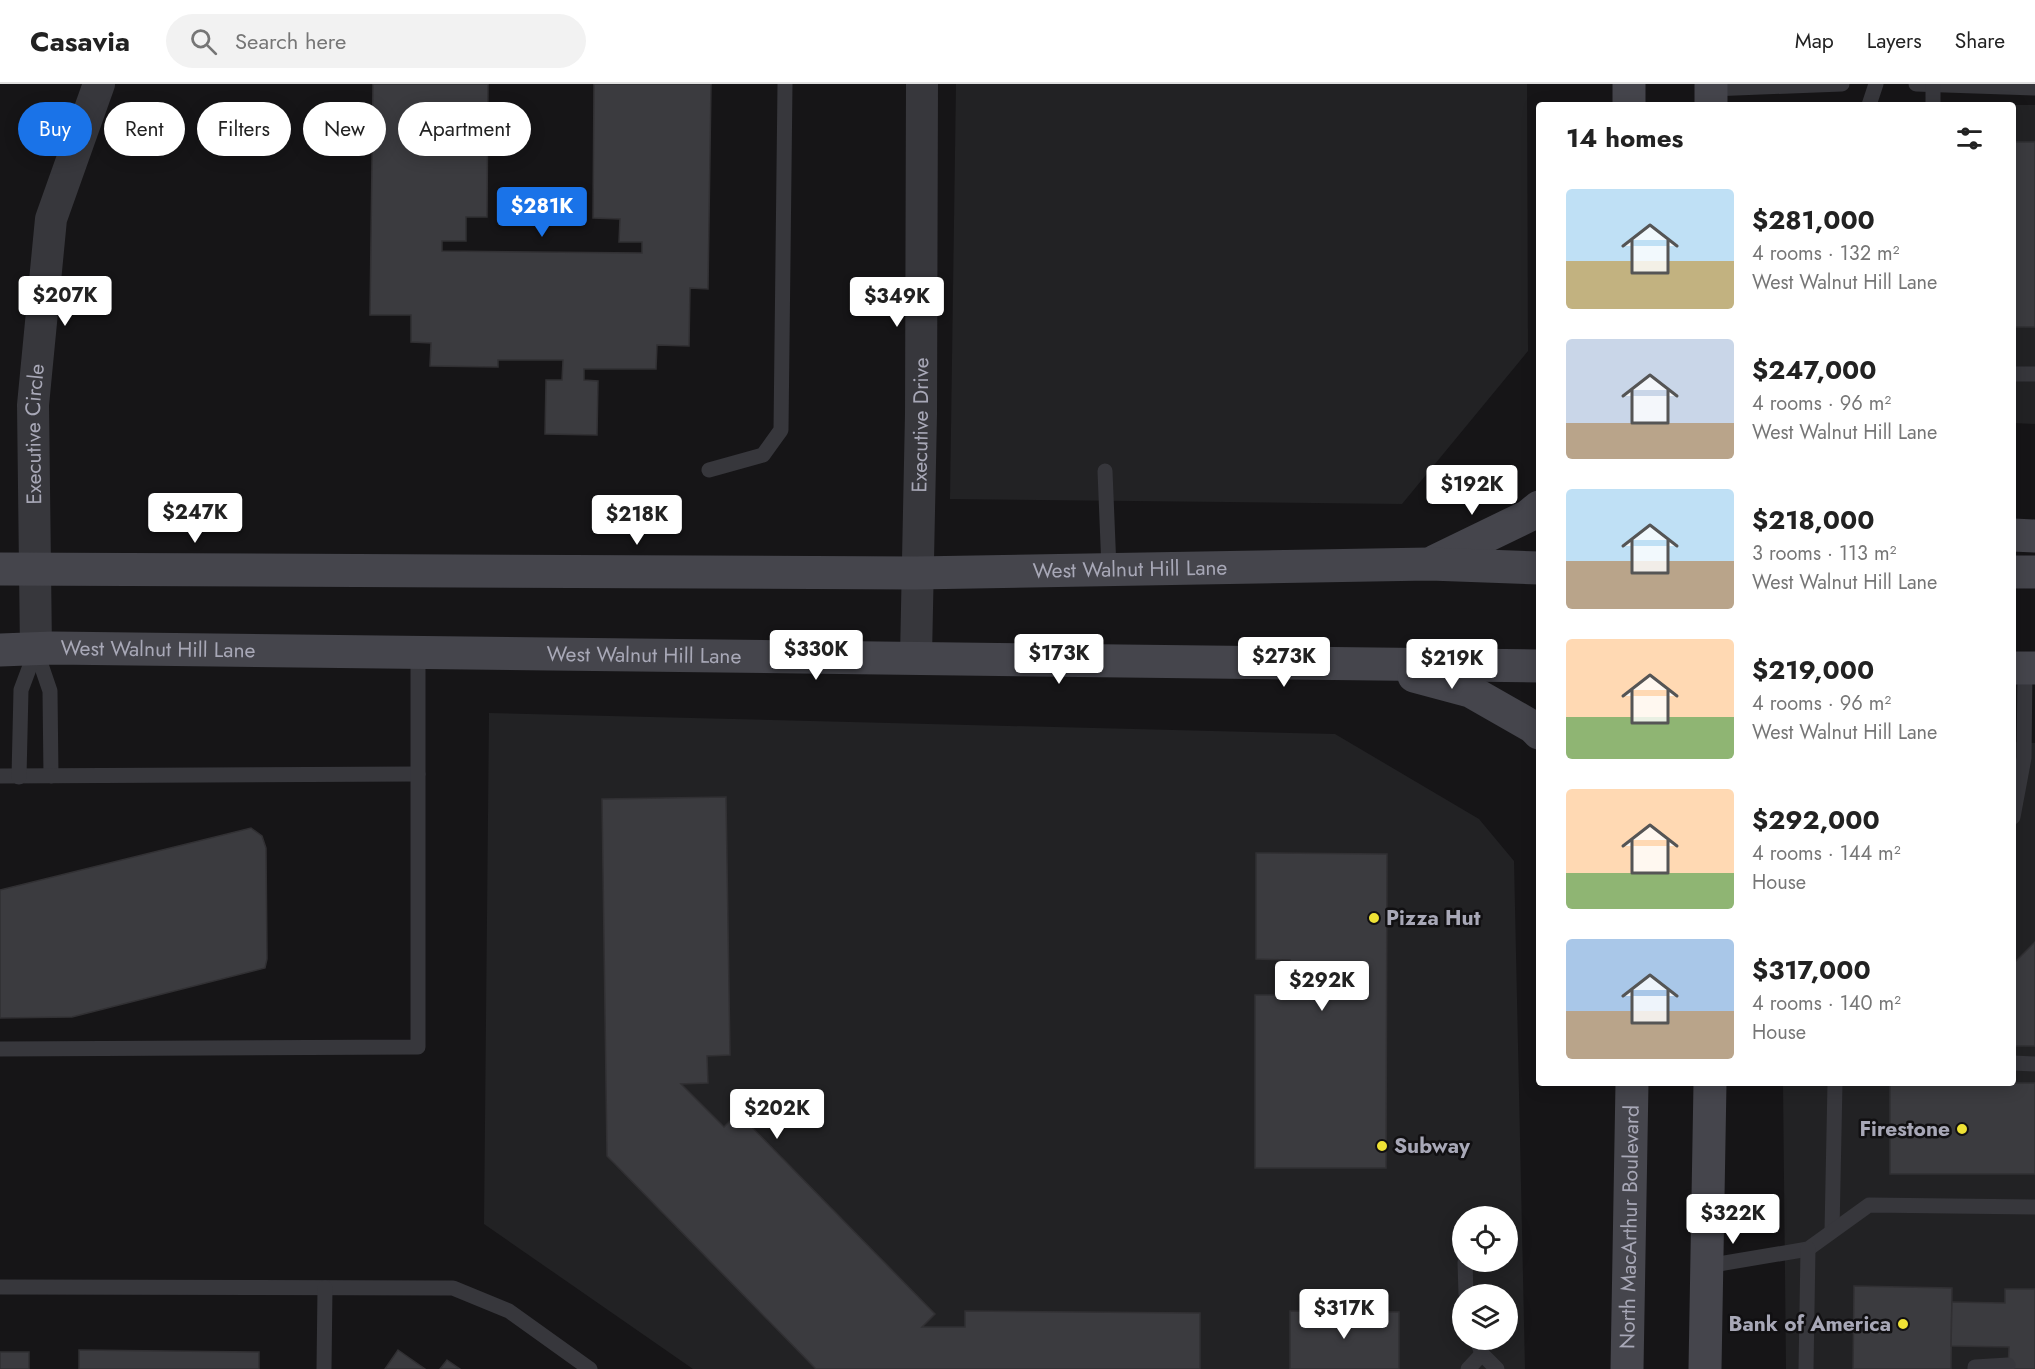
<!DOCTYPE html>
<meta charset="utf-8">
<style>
body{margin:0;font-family:Jost,sans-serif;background:#f2f2f2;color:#222;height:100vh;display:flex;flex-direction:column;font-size:22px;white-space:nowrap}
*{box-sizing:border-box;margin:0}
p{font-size:20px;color:#767676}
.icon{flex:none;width:33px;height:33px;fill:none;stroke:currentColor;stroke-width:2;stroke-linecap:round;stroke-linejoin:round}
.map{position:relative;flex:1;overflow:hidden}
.drawer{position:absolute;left:1536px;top:18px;width:480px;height:984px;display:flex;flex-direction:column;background:#fff;border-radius:6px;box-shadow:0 3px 15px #0003}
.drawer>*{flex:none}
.top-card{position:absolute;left:18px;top:18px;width:570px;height:54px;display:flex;gap:12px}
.fabs{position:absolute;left:1452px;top:1122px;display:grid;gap:12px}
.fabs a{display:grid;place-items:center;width:66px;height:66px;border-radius:50%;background:#fff;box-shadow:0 3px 15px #0003;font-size:30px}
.price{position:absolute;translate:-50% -51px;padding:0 14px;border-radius:6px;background:#fff;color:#222;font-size:20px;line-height:39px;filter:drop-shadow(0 2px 3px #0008)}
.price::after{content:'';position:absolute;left:50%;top:36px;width:18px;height:14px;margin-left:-9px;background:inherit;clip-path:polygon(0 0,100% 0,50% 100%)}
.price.on{background:#1a73e8;color:#fff}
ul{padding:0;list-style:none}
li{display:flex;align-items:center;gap:18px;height:150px;padding:0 30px}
li span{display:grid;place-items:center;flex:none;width:168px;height:120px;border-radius:6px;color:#555}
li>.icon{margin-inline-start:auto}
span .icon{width:72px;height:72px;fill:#fffc;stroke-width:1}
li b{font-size:26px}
h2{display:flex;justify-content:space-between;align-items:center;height:72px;padding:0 30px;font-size:26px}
.pill{padding:0 21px;border-radius:27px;background:#fff;box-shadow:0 3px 15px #0003;font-size:21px;line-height:54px}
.pill.on{background:#1a73e8;color:#fff}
header{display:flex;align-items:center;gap:36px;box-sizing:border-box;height:84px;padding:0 30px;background:#fff;border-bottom:2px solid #e0e0e0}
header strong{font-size:28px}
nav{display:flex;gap:33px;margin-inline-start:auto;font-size:21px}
.search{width:420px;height:54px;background:#f2f2f2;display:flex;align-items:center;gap:15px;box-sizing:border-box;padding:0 21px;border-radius:33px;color:#767676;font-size:22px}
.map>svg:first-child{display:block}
.built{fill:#222224;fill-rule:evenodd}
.building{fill:#3b3b3f;stroke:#313033;stroke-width:1.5}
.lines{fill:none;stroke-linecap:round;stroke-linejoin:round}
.lane{stroke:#37373c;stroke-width:15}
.street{stroke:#37373c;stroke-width:32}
.secondary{stroke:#45454c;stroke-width:33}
.poi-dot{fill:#efe235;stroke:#111012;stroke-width:2}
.labels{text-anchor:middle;stroke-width:5;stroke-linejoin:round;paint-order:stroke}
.street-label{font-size:21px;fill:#a8a8b7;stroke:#111012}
.poi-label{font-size:21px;font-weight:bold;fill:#a8a8b7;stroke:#111012;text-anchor:start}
</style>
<header>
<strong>Casavia</strong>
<div class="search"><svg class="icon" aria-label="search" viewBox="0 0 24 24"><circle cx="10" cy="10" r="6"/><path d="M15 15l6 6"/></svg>Search here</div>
<nav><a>Map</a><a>Layers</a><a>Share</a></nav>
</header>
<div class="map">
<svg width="2035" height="1285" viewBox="0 0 2035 1285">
<rect width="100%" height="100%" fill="#161517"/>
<g class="built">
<path d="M956,0h571l1,267 -126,153 -452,-5z"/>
<path d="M2011,21h24v319l-22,-1v-318z"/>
<path d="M489,629l846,21 144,85 35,42 11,508h-832l-209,-145zM1462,1132h46v46h-46zM1462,1210h46v46h-46z"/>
<path d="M2013,658l22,1v626h-249l-3,-286h230z"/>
</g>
<g class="building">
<path d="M373,0h115l-1,133h-21v24h-24v10l200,2v-11h-23l1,-23 -27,-1 1,-134h117l-3,205 -18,-1 -1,58 -32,-1 -1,24h-72v11l14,1 -1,54 -52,-1 1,-54h16l1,-20h-65v7l-68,-1 1,-23 -20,-1v-27h-41z"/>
<rect x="2013" y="58" width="22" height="185"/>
<path d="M726,713l4,258 -23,1 1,27 -27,1 43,43 14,-14 197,201 -13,13h43v-16l235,2v56h-384l-209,-213 -5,-357z"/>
<path d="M251,744l11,8 4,12 1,111 -2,9 -193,49 -72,1v-128z"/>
<path d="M1256,769l131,1 -1,314h-131v-173h35v-35l-34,-1z"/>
<path d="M2035,858v104h-22v-82z"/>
<rect x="1890" y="999" width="145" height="91"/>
<path d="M1854,1202l98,2 -1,81h-98z"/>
<path d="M2005,1205h30v80h-27l1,-22 -58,-1 1,-44 53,1z"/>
<path d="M1290,1227l109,1v57h-109z"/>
<path d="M79,1266l180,2v17h-180z"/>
<path d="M398,1266l27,19h-40z"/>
<rect x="0" y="1268" width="29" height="17"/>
<path d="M447,1276l13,9h-20z"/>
</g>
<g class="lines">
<g class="lane">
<path d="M1916,0l119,4"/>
<path d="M1933,1v20"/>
<path d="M1711,5l131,-5"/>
<path d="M1869,21l7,-21"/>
<path d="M2013,290h22"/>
<path d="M709,386l54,-15 18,-25 4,-346"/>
<path d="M1105,387l4,98"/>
<path d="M36,566l14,41 1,85"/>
<path d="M0,692l418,-2"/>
<path d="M19,693l2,-87 15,-40"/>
<path d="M2013,733l11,-59 1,-90"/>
<path d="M0,965l418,-2v-395"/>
<path d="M2013,979l22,1"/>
<path d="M1832,1147l3,-148"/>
<path d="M1465,1178l1,32"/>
<path d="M1707,1182l101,-17 61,-44 166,2"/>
<path d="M0,1203l453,1 56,23 81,58"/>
<path d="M1477,1256l5,14 15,15"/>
<path d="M324,1285l1,-81"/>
<path d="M1468,1285l14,-15"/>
<path d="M1806,1285l2,-120"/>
<path d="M1975,1285v-2l33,-2"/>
</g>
<g class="street">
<path id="s1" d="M36,566l-3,-245 18,-186 48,-135"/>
<path id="s2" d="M916,573l5,-243 1,-330"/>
</g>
<g class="secondary">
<path d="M1629,0v21"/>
<path d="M1711,21v-21"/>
<path d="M2013,451l22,1"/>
<path d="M1435,477l93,-45 11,-9"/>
<path id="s3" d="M0,485l916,4 514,-9 109,4"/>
<path d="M2013,488h22"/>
<path id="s4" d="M0,566l53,-2 1486,18"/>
<path d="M2013,584h22"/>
<path d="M1414,592l56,15 63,36 6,6"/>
<path id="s5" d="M1627,1285l5,-286"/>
<path d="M1705,1285l5,-286"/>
</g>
</g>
<g class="poi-dot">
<circle cx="1374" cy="834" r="6"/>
<circle cx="1962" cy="1045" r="6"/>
<circle cx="1382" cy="1062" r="6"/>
<circle cx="1903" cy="1240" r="6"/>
</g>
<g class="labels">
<g class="street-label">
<text dy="7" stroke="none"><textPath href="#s2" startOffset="232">Executive Drive</textPath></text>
<text dy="7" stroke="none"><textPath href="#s1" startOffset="216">Executive Circle</textPath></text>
<text dy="7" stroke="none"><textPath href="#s3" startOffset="1130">West Walnut Hill Lane</textPath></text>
<text dy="7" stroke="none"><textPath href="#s4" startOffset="158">West Walnut Hill Lane</textPath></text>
<text dy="7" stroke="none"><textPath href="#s4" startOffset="644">West Walnut Hill Lane</textPath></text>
<text dy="7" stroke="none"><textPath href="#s5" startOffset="142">North MacArthur Boulevard</textPath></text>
</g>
<g class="poi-label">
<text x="1386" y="841">Pizza Hut</text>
<text x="1950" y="1052" text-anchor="end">Firestone</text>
<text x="1394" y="1069">Subway</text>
<text x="1891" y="1247" text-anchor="end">Bank of America</text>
</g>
</g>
</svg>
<div class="fabs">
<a><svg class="icon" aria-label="locate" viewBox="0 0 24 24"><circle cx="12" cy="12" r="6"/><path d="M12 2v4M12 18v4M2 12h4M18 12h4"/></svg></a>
<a><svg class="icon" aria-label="layers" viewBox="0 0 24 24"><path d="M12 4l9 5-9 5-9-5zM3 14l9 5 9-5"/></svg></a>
</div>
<b class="price on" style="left:542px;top:154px">$281K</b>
<b class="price" style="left:65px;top:243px">$207K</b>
<b class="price" style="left:897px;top:244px">$349K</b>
<b class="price" style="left:1472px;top:432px">$192K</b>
<b class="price" style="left:195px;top:460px">$247K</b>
<b class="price" style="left:637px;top:462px">$218K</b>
<b class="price" style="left:816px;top:597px">$330K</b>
<b class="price" style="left:1059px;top:601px">$173K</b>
<b class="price" style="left:1284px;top:604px">$273K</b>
<b class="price" style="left:1452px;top:606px">$219K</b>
<b class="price" style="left:1322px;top:928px">$292K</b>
<b class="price" style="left:777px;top:1056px">$202K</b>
<b class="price" style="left:1733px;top:1161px">$322K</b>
<b class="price" style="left:1344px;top:1256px">$317K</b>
<div class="top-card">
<a class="pill on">Buy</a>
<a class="pill">Rent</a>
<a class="pill">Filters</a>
<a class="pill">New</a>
<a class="pill">Apartment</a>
</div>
<section class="drawer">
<h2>14 homes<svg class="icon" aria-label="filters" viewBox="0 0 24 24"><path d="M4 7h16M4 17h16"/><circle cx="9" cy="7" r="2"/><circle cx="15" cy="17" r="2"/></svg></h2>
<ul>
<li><span style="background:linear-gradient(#bfe0f5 60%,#c2b280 0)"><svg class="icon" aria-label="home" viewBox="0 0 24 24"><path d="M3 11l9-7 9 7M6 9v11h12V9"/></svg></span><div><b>$281,000</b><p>4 rooms · 132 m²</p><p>West Walnut Hill Lane</p></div></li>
<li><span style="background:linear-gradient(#c9d6e8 70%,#b9a48a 0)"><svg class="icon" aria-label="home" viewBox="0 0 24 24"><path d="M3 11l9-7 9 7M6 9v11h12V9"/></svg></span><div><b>$247,000</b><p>4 rooms · 96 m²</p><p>West Walnut Hill Lane</p></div></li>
<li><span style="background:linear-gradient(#bfe0f5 60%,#b9a48a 0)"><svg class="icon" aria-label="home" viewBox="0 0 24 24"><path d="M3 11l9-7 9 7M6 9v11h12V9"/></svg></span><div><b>$218,000</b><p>3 rooms · 113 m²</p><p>West Walnut Hill Lane</p></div></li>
<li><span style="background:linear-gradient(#ffd9b3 65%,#8fb573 0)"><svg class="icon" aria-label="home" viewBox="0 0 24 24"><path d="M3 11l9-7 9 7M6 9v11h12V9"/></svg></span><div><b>$219,000</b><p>4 rooms · 96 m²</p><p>West Walnut Hill Lane</p></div></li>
<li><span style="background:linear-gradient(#ffd9b3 70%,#8fb573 0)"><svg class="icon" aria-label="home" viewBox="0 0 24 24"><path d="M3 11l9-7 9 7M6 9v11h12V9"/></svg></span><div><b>$292,000</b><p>4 rooms · 144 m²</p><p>House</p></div></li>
<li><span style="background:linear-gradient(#a9c7e8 60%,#b9a48a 0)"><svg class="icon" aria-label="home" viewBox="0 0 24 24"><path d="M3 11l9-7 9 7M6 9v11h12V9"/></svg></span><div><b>$317,000</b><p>4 rooms · 140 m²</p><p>House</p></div></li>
</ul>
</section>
</div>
